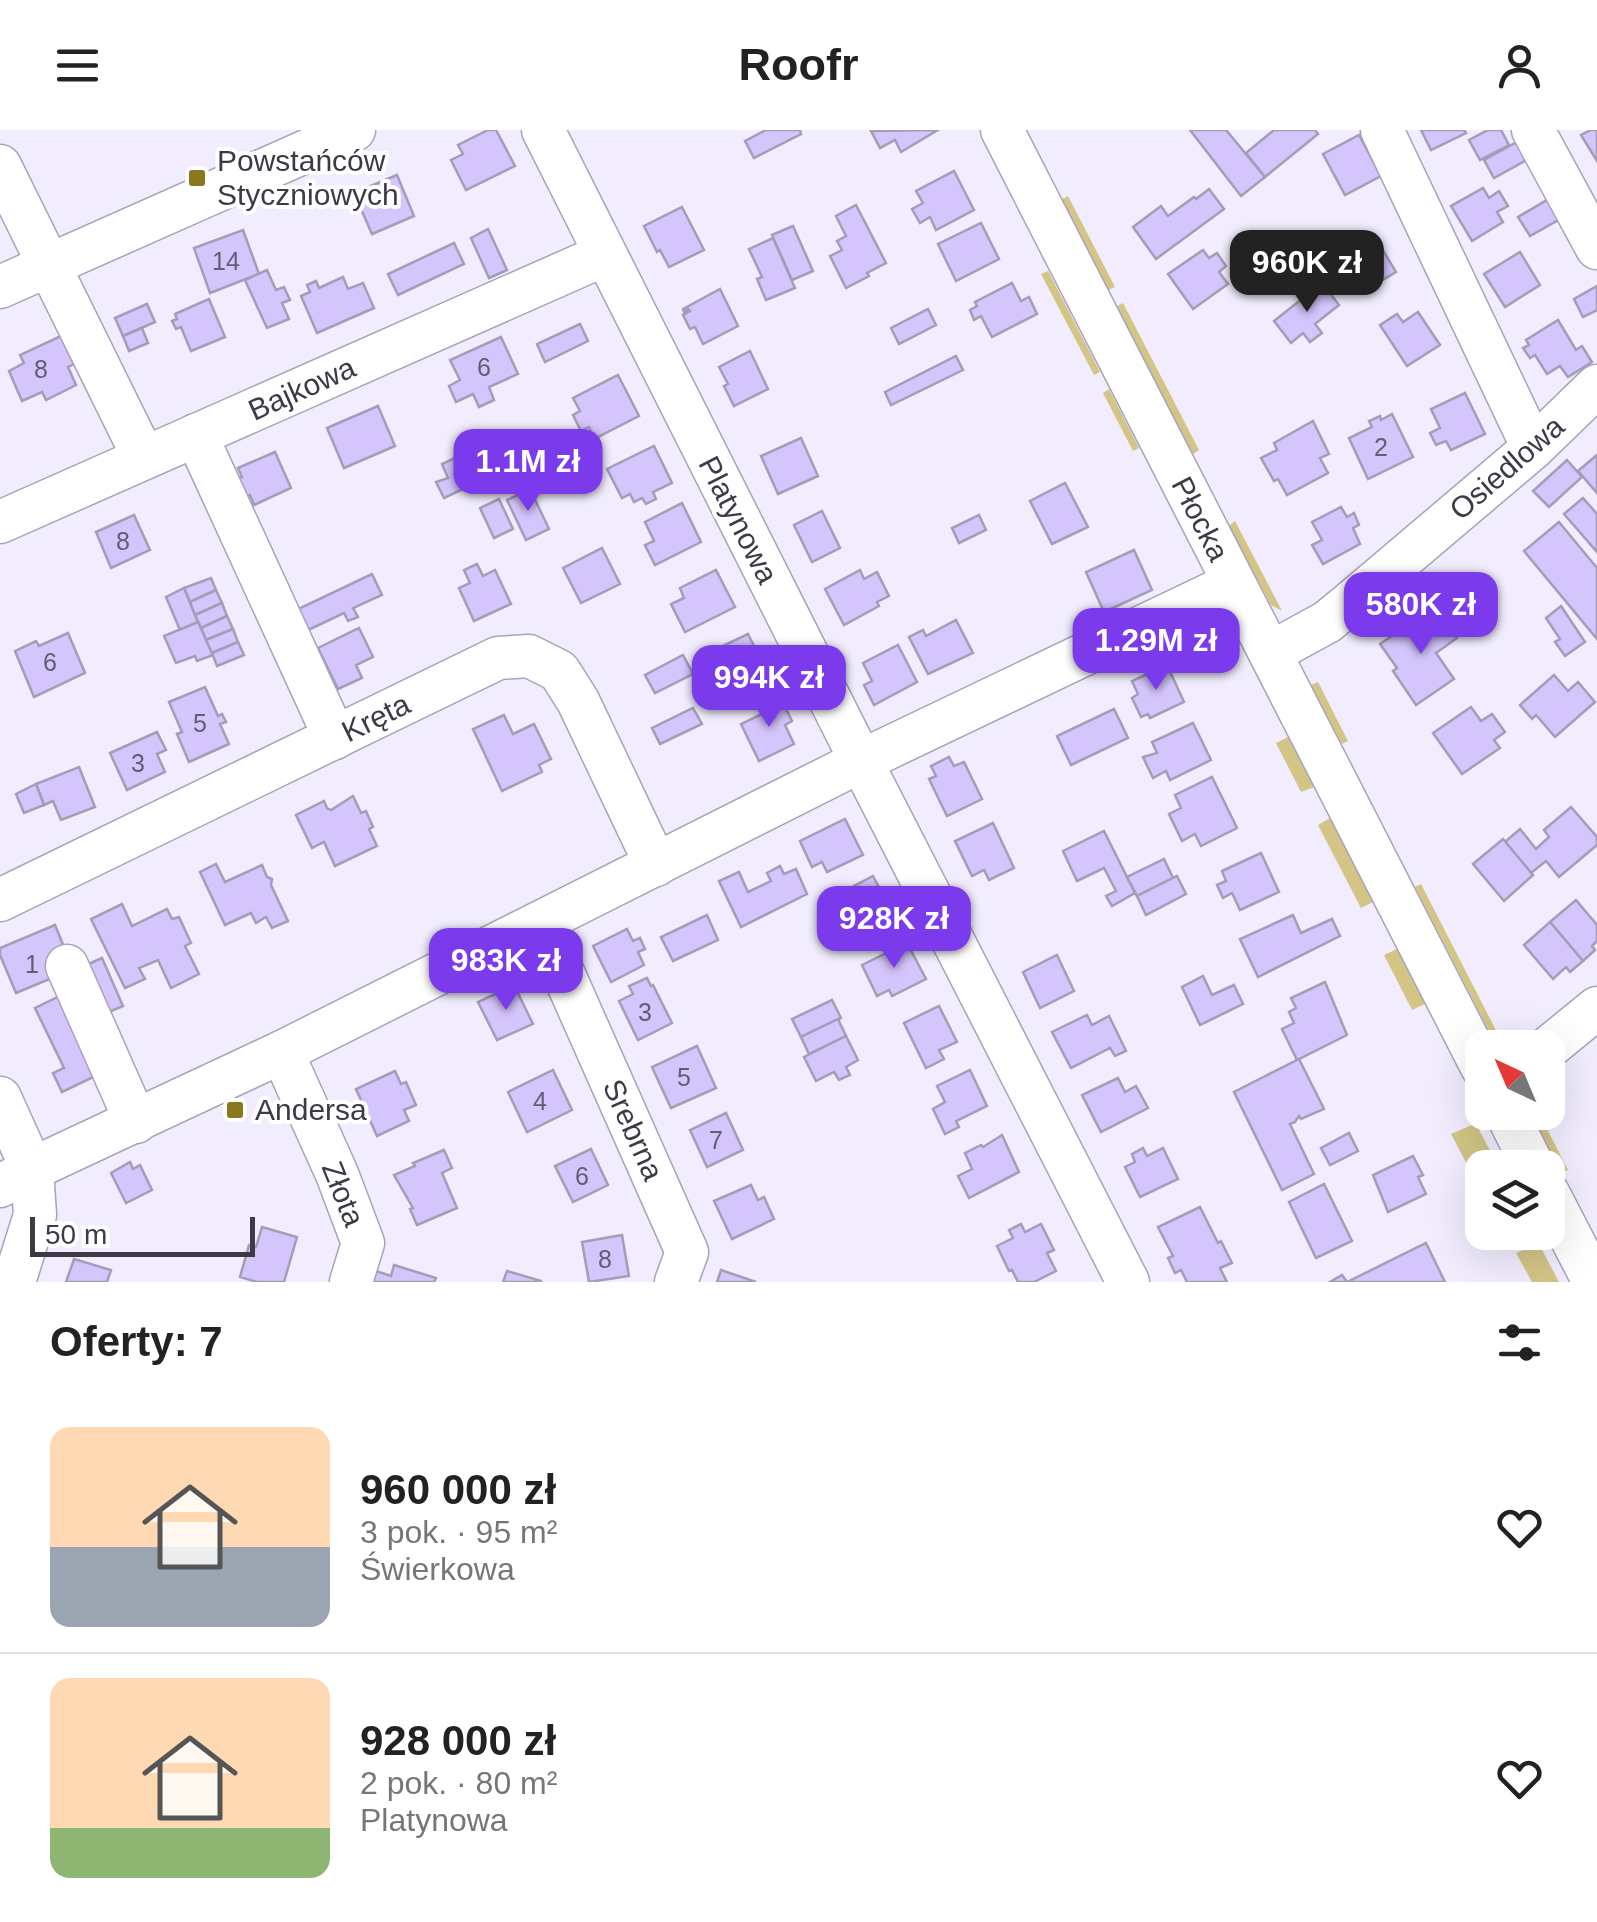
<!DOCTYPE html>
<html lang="pl">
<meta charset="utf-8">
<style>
body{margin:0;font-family:Helvetica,sans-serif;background:#f6f6f6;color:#222;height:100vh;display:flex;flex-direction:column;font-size:38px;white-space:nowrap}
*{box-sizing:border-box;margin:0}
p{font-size:32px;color:#767676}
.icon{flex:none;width:55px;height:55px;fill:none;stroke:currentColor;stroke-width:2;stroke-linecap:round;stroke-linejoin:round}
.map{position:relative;height:1152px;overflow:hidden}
.panel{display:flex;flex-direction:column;background:#fff;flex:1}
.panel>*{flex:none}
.needle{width:65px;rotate:316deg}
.fabs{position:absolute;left:1465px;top:900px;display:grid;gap:20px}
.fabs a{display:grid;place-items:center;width:100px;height:100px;border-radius:20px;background:#fff;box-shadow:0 10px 40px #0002;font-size:50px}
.scale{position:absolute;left:30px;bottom:25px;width:225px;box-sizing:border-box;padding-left:10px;border:5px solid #3d3a45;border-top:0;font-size:28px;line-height:35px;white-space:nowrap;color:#3d3a45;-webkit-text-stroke:8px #fff;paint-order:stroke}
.price{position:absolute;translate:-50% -85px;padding:0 22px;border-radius:20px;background:#7c3aed;color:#fff;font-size:32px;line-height:65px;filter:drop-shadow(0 2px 5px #0008)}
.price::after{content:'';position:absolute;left:50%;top:60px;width:30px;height:22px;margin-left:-15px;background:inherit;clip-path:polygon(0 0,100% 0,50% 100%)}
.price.active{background:#222;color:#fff}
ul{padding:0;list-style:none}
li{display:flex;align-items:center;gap:30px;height:250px;padding:0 50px}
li+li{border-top:2px solid #e0e0e0}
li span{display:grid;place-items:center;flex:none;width:280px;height:200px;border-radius:20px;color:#555}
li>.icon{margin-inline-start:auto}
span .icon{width:120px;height:120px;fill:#fffc;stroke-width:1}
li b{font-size:42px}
h2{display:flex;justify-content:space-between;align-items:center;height:120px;padding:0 50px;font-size:42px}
header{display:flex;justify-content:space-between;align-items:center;height:130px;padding:0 50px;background:#fff;font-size:45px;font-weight:600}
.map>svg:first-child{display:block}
.green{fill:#d2c586}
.building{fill:#d4c5fc;stroke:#a49db7;stroke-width:2.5}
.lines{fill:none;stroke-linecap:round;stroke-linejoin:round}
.minor-casing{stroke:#a8a2bc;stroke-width:45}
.minor{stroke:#fff;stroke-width:42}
.poi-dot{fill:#89781c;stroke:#fff;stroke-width:4}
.labels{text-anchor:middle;stroke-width:8;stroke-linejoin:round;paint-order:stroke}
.number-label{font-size:25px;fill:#635d73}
.poi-label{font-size:30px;fill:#3d3a45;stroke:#fff;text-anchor:start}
.street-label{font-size:30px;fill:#3d3a45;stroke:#fff}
</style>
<header><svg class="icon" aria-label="menu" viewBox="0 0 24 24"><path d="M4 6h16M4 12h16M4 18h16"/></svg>Roofr<svg class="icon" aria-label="person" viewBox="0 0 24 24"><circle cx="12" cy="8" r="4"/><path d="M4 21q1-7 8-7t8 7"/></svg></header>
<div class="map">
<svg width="1597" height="1152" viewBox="0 0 1597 1152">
<rect width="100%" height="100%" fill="#f1edfe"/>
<g class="green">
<path d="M1068,66l47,91 -7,3 -47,-90z"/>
<path d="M1048,141l52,101 -6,3 -53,-101z"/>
<path d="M1123,173l76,147 -6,4 -77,-147z"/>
<path d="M1109,259l30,59 -6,3 -30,-58z"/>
<path d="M1235,391l47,90 -11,-6 -42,-79z"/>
<path d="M1318,552l30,59 -6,3 -31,-59z"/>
<path d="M1288,607l26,50 -13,5 -25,-49z"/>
<path d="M1330,688l43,84 -12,6 -43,-83z"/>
<path d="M1421,754l81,158 -12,-9 -75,-146z"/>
<path d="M1397,819l28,55 -13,6 -28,-55z"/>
<path d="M1544,993l24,47 -7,3 -24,-46z"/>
<path d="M1472,995l5,1 22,41 -17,1v25l-31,-59z"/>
<path d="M1539,1114l20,38h-27l-16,-29z"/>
</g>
<g class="building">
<path d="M488,0h8l19,36 -49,24 -15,-30 12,-6 -5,-9z"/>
<path d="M766,0h34l1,4 -47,24 -9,-17z"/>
<path d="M938,0l-37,22 -6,-12 -15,8 -9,-17z"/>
<path d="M1190,0h36l39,47 -24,19z"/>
<path d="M1274,0h41l3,4 -53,43 -19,-24z"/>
<path d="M1421,0h43l2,3 -35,17z"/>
<path d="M1488,0h13l8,15 -29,15 -11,-20z"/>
<path d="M1591,0h6v31l-16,-26z"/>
<path d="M1533,3l10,18 -49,27 -10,-18z"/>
<path d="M1359,5l22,41 -36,19 -22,-41z"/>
<path d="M954,41l20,39 -38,20 -6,-13 -10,6 -8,-14 11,-6 -7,-12z"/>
<path d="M397,45l17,41 -42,18 -18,-41z"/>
<path d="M1483,58l6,10 10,-7 9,15 -11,6 6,10 -31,19 -21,-35z"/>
<path d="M1209,59l15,20 -68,50 -23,-32 28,-21 7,10 26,-19 2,2z"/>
<path d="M1557,64l12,20 -39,22 -12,-19z"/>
<path d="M856,75l30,58 -19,10 2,3 -23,12 -16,-32 12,-6 -5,-9 9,-5 -10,-20z"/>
<path d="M682,77l22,43 -35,17 -9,-17 -3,2 -13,-26z"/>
<path d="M981,93l18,36 -43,22 -18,-37z"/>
<path d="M793,96l20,45 -21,9 -20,-45z"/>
<path d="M488,99l19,41 -18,8 -18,-40z"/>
<path d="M243,100l16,44 -49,19 -16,-45z"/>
<path d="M1375,107l21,35 -32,19 -7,-12 -10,7 -11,-19 10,-7 -3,-5z"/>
<path d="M773,108l22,50 -29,12 -9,-21 5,-2 -13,-28z"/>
<path d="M454,113l10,21 -66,31 -10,-21z"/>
<path d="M1203,120l6,8 8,-5 9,13 -7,6 9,12 -35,25 -25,-35z"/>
<path d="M1520,122l20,33 -35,22 -21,-33z"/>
<path d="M267,140l9,20 8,-3 6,13 -8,3 7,16 -22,9 -22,-48z"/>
<path d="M343,147l5,12 15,-6 11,25 -57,25 -16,-37 9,-4 -3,-7 9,-4 3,7z"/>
<path d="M1012,153l9,18 8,-4 8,17 -45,23 -11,-21 -7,4 -4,-10 7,-4 -2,-4z"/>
<path d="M1322,153l17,22 -24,19 7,9 -12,9 -7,-9 -12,10 -17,-22z"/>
<path d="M1597,156v24l-14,7 -9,-18z"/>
<path d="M720,159l18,37 -35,18 -8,-17 -5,2 -7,-14 7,-4 -2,-2 -4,3 -1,-3z"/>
<path d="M209,169l16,38 -34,14 -10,-24 -5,2 -4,-8 5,-2 -2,-5z"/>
<path d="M147,174l8,18 -32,14 -8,-18z"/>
<path d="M928,179l8,16 -37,19 -8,-16z"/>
<path d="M1418,182l22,33 -33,21 -27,-41 17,-11 6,8z"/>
<path d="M1558,190l18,30 6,-4 10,16 -24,15 -8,-11 -13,8 -12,-19 -5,3 -7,-10 6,-3 -3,-5z"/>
<path d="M580,194l8,17 -43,21 -8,-18z"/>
<path d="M142,198l6,15 -19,8 -6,-15z"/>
<path d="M61,206l13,28 -6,3 8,18 -30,15 -4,-8 -20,9 -13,-30 15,-8 -4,-8z"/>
<path d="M501,207l17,37 -29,13 5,13 -15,7 -6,-13 -17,8 -7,-16 11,-6 -10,-20z"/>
<path d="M750,221l18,38 -34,17 -10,-20 4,-2 -9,-17z"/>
<path d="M956,226l7,14 -72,35 -6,-13z"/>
<path d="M618,245l21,41 -45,23 -5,-12 -8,4 -8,-16 7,-4 -7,-13z"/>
<path d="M1465,263l20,41 -34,16 -5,-9 -10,4 -6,-12 10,-5 -9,-19z"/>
<path d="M378,276l17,40 -51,22 -17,-40z"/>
<path d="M1392,284l21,43 -45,22 -19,-41 23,-11 -3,-6 11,-5 1,4z"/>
<path d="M1313,291l16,33 -9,4 8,15 -41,22 -9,-16 -4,2 -13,-23 16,-8 -3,-7z"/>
<path d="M801,308l17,38 -40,18 -17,-38z"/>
<path d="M654,316l18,37 -19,9 3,7 -10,5 -4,-6 -8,4 -4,-8 -8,4 -15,-29z"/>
<path d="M275,322l16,36 -37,17 -4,-10 -9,4 -8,-18 9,-4 -4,-9z"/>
<path d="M461,325l13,29 -30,14 -8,-16 12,-4 -6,-14z"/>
<path d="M1597,325v38l-19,-22z"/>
<path d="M1567,330l15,17 -33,30 -16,-16z"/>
<path d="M1065,353l23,44 -36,17 -22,-43z"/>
<path d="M530,359l19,40 -23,11 -19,-40z"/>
<path d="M1583,368l14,16v38l-33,-38z"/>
<path d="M499,369l14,30 -19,9 -14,-30z"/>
<path d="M682,373l19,39 -46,23 -10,-20 9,-4 -9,-19z"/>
<path d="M1341,377l6,10 7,-4 5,12 -6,3 7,16 -37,20 -11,-19 10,-5 -10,-18z"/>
<path d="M822,381l18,37 -28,14 -18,-37z"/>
<path d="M134,385l16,35 -39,18 -15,-36z"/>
<path d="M979,385l7,15 -27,13 -7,-15z"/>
<path d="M1559,392l38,46v71l-73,-88z"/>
<path d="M602,418l18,36 -39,19 -18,-35z"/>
<path d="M1134,420l18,40 -48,22 -18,-40z"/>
<path d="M477,434l6,12 12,-6 16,34 -37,17 -15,-33 11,-5 -6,-13z"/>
<path d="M716,440l19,37 -50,25 -14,-28 13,-6 -4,-10z"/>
<path d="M860,440l4,9 13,-7 12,24 -12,6 2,4 -35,19 -19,-36z"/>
<path d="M372,444l10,21 -29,13 5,9 -10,4 -4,-8 -38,18 -10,-21z"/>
<path d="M211,448l5,12 -26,12 -6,-14z"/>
<path d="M184,458l14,34 -18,8 -14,-33z"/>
<path d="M216,460l6,13 -27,12 -5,-13z"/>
<path d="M222,473l5,13 -26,12 -6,-13z"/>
<path d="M1561,476l24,36 -20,14 -10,-14 5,-3 -14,-21z"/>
<path d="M1440,483l17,25 -21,15 18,26 -38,26 -23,-34 4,-3 -17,-24 34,-23 5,7z"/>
<path d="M227,486l6,13 -27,11 -5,-12z"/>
<path d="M956,490l17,33 -45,21 -19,-37 14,-7 3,6z"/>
<path d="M198,492l15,33 -16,6 -2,-5 -19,7 -12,-27z"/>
<path d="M359,498l14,29 -17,8 6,13 -24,11 -20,-41z"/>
<path d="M233,499l5,13 -26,11 -6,-13z"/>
<path d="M68,503l17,40 -51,24 -19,-46 21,-10 3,5z"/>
<path d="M748,504l18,36 -18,9 2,5 -33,16 -13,-27 15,-7 -7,-15z"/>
<path d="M238,512l6,13 -27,11 -5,-13z"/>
<path d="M898,515l19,37 -43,23 -10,-20 8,-4 -9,-18z"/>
<path d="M683,525l10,19 -38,19 -10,-18z"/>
<path d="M1167,535l17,37 -34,16 -2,-4 -7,3 -9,-19 6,-4 -6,-13z"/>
<path d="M1554,545l14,16 10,-9 17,20 -40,35 -19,-22 -4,4 -12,-14z"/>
<path d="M205,557l13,29 4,-2 4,8 -6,2 9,20 -40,18 -12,-28 5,-2 -13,-30z"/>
<path d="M780,567l12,24 -7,4 9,19 -35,17 -18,-37 23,-11 -3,-7z"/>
<path d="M1471,577l10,14 11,-7 13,18 -11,8 6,8 -38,26 -29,-41z"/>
<path d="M693,578l9,16 -42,20 -8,-16z"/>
<path d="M1114,579l14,29 -57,27 -14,-29z"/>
<path d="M504,585l9,19 21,-10 17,35 -12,6 3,7 -40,19 -29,-62z"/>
<path d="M1193,593l18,37 -41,20 -4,-9 -13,7 -10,-21 14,-4 -5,-11z"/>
<path d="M157,602l9,18 -9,4 8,18 -38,18 -17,-37z"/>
<path d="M949,627l5,9 10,-4 18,37 -35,17 -18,-37 7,-3 -5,-10z"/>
<path d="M79,637l16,40 -34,13 -8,-19 -9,4 -8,-21z"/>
<path d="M1212,647l25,51 -36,18 -6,-12 -13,7 -13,-27 12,-6 -6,-13z"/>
<path d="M36,654l8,21 -20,8 -8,-19z"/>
<path d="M353,666l8,17 5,-2 7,16 -4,2 8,17 -42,20 -11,-24 -12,6 -16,-33 28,-14 3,7 4,2z"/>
<path d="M1571,677l26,30v8l-38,32 -13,-16 -15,12 -26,-31 15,-13 16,20 13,-12 -5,-7z"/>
<path d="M845,689l18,36 -36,17 -5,-10 -10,5 -12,-26z"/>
<path d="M993,693l21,45 -25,12 -5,-10 -12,6 -17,-35z"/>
<path d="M1104,701l31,62 -23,13 -6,-10 10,-5 -12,-23 -27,13 -14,-30z"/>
<path d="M1503,709l30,36 -29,26 -31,-37z"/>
<path d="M1261,723l18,39 -39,18 -8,-17 -9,5 -6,-13 9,-4 -4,-10z"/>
<path d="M1164,729l9,19 -36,18 -10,-19z"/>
<path d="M216,734l9,18 37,-17 5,12 5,2 -1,6 17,36 -16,7 -6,-11 -10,6 -5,-10 -26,12 -25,-53z"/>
<path d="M780,736l4,8 12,-5 11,25 -66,33 -22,-46 20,-9 9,20 23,-11 -4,-8z"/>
<path d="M873,746l19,36 -18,9 5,11 -18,8 -22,-46z"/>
<path d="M1177,746l9,18 -40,21 -9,-19z"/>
<path d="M1576,770l21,25v16l-5,5 3,4 -12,11 -33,-39z"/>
<path d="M122,774l10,22 35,-17 5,10 7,-2 12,26 -6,3 14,28 -28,14 -13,-28 -19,8 6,11 -20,9 -34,-69z"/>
<path d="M707,785l11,25 -45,21 -12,-24z"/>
<path d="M1293,785l8,18 31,-14 8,17 -82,41 -18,-38z"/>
<path d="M1550,792l33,39 -13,11 -4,-5 -13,12 -29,-34z"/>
<path d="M55,795l9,22v26l-48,20 -16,-38v-7z"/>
<path d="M627,799l6,12 7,-3 5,11 -7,3 6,13 -33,17 -18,-36z"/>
<path d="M907,813l19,36 -34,17 -3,-6 -12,6 -15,-31z"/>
<path d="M1057,825l17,36 -34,17 -17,-36z"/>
<path d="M102,828l21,48 -21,9 -27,-45z"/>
<path d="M1203,846l9,19 22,-10 9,19 -43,21 -18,-38z"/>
<path d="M647,848l4,8 2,-1 19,38 -34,17 -19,-39 14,-7 -4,-8z"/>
<path d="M1325,852l22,53 -50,25 -15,-31 12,-6 -5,-11 7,-4 -5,-10z"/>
<path d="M514,855l19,39 -36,16 -19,-38z"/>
<path d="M68,862l38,79 -44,21 -9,-19 11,-5 -29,-60z"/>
<path d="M832,870l9,18 -40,19 -9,-18z"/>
<path d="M939,876l18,36 -18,8 5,9 -18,9 -22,-45z"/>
<path d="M1087,885l5,10 17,-9 17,35 -11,5 -5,-8 -39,20 -19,-36z"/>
<path d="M838,889l8,17 -37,18 -8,-17z"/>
<path d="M846,906l12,24 -12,7 4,8 -11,5 -5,-8 -18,9 -12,-24z"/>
<path d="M697,916l19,42 -45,20 -19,-41z"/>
<path d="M1299,929l25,50 -23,10 -2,-3 -4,6 -5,2 24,50 -32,16 -48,-98z"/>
<path d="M553,940l19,40 -45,22 -19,-40z"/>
<path d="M970,940l17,36 -31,15 3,6 -14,7 -12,-25 12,-7 -8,-16z"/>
<path d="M395,941l6,13 5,-2 10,23 -12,5 5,11 -32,15 -21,-47z"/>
<path d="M1118,948l7,14 11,-6 12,22 -47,24 -19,-37z"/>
<path d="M726,983l17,37 -36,17 -17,-37z"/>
<path d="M1349,1003l9,18 -28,14 -9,-17z"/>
<path d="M1002,1005l17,37 -50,26 -11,-22 14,-7 -7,-16 16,-8 2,2z"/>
<path d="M1143,1018l4,8 16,-8 15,31 -38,18 -15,-30 10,-5 -3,-8z"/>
<path d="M591,1019l17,36 -35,17 -18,-36z"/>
<path d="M444,1020l8,18 -10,5 15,35 -40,17 -7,-16 3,-1 -19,-33 21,-9 -2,-3z"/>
<path d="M1413,1026l10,19 -5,2 8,17 -38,18 -15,-37z"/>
<path d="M130,1032l3,7 7,-4 12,25 -26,13 -15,-30z"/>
<path d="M1324,1054l28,57 -36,17 -27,-56z"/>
<path d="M751,1055l7,15 6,-3 10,22 -42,20 -18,-38z"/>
<path d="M1200,1077l18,36 3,-2 11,22 -12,5 7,14h-40l-6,-12 -6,3 -7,-15 5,-2 -15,-29z"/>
<path d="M1021,1094l4,8 16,-8 13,26 -7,3 9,18 -22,11h-16l-6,-12 -3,1 -12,-25 16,-8 -4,-8z"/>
<path d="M262,1097l35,10 -13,45h-27l-17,-5 9,-32 7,2z"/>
<path d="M622,1105l7,41 -40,6 -7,-40z"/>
<path d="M1426,1113l19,39h-115l12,-7 5,7z"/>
<path d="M74,1129l37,11 -4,12h-41z"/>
<path d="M394,1135l42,13 -2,4h-61l3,-11 15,5z"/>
<path d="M721,1140l35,12h-39z"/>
<path d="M507,1141l34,10v1h-38z"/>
</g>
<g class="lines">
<defs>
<g id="minor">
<path d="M543,0l318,631 267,521"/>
<path d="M1002,0l480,937"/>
<path d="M1382,0l151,318"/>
<path d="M1533,0l64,118"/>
<path d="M0,36l144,292"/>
<path d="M0,157l354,-157"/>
<path d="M196,305l139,303"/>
<path d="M0,392l604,-267"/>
<path d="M1270,523l57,-31 22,-18 184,-156 64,-62"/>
<path d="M0,770l498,-242 31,-2 30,15 19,30 78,164"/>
<path d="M541,793l146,329 -11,30"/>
<path d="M67,836l69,156"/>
<path d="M1548,918l49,-40"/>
<path d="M282,922l55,122 26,69 -12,39"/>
<path d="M0,968l32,71 3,46 -21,67"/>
<path d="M1506,982l28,56"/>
<path d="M0,1056l32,-17 250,-117 579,-291 373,-178"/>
<path d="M1548,1063l46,89"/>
</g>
</defs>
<use href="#minor" class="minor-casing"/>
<use href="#minor" class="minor"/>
</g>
<g class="poi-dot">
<rect x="187" y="38" width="20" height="20" rx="5"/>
<rect x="225" y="970" width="20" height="20" rx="5"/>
</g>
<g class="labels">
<g class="number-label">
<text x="226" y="140">14</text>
<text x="484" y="246">6</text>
<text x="41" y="248">8</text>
<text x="1381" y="326">2</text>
<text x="123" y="420">8</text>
<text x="50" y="541">6</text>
<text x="200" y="602">5</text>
<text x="138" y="642">3</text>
<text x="32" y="843">1</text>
<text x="645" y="891">3</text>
<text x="684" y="956">5</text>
<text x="540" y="980">4</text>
<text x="716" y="1019">7</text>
<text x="582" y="1055">6</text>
<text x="605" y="1138">8</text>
</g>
<g class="poi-label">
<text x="217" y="41">Powstańców<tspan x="217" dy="34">Styczniowych</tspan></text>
<text x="255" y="990">Andersa</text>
</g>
<g class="street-label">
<text transform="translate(302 259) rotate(-24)" y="10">Bajkowa</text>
<text transform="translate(1507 338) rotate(-41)" y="10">Osiedlowa</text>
<text transform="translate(1200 389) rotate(63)" y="10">Płocka</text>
<text transform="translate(738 390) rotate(63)" y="10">Platynowa</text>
<text transform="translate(376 588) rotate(-26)" y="10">Kręta</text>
<text transform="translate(633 1000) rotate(66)" y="10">Srebrna</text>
<text transform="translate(343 1064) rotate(68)" y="10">Złota</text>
</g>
</g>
</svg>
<div class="fabs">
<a><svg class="needle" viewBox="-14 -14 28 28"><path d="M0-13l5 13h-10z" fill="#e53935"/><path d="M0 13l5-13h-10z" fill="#767676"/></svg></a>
<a><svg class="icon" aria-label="layers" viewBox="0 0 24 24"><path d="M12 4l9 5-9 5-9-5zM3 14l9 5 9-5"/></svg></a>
</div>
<div class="scale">50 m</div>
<b class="price active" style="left:1307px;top:185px">960K zł</b>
<b class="price" style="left:528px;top:384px">1.1M zł</b>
<b class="price" style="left:1421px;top:527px">580K zł</b>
<b class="price" style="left:1156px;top:563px">1.29M zł</b>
<b class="price" style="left:769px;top:600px">994K zł</b>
<b class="price" style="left:894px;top:841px">928K zł</b>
<b class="price" style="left:506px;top:883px">983K zł</b>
</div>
<section class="panel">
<h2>Oferty: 7<svg class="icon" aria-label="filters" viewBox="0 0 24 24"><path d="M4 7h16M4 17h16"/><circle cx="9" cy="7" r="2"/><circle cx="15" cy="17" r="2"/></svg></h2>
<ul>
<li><span style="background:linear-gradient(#ffd9b3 60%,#9aa5b1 0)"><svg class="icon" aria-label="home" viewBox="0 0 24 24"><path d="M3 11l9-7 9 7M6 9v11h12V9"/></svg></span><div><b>960 000 zł</b><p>3 pok. · 95 m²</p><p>Świerkowa</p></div><svg class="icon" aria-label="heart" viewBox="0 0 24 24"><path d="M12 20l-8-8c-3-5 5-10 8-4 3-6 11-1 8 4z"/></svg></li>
<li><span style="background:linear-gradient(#ffd9b3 75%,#8fb573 0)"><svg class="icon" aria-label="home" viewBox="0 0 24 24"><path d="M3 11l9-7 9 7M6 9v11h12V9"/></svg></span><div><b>928 000 zł</b><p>2 pok. · 80 m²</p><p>Platynowa</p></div><svg class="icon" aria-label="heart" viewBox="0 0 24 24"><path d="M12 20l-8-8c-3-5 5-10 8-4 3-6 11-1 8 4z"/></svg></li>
</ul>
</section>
